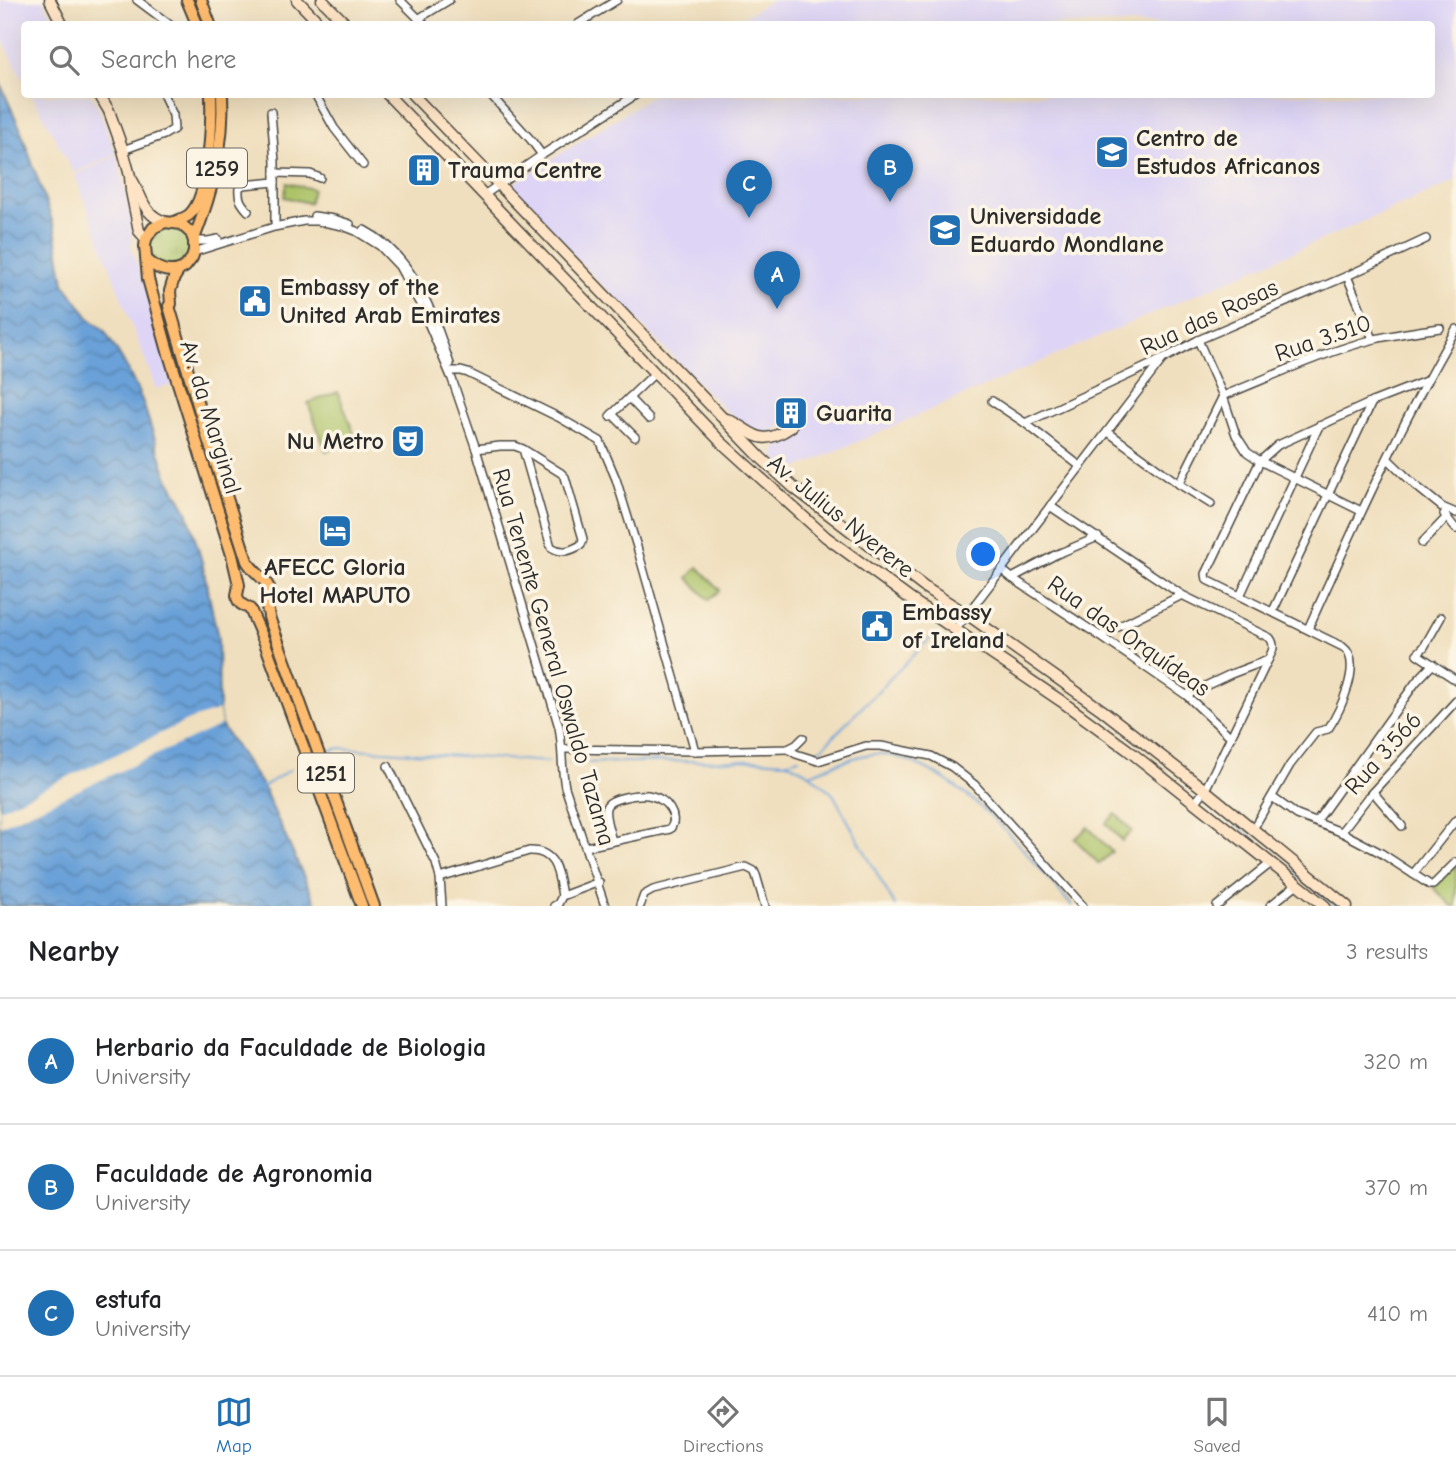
<!DOCTYPE html>
<html lang="en">
<head>
<meta charset="utf-8">
<style>
  :root { --surface:#fff; --page:#f2f2f2; --text:#202124; --muted:#757577; --line:#e0e0e0; --accent:#1f6fb2 }
  body { margin:0; font-family:"Comic Neue",sans-serif; background:var(--page); color:var(--text) }
  .you { position:absolute; left:984px; top:555px; width:24px; height:24px; margin:-18px; border:5px solid #fff; border-radius:50%; background:#1a73e8; box-shadow:0 0 0 10px #1a73e833 }
  .badge { display:grid; place-items:center; width:46px; height:46px; border-radius:50%; background:var(--accent); color:#fff; font-size:23px; font-weight:700 }
  .pin { position:absolute; translate:-50% -58px; filter:drop-shadow(0 2px 4px #0008) }
  .pin::after { content:''; position:absolute; top:37px; width:24px; height:21px; background:inherit; clip-path:polygon(0 0,100% 0,50% 100%) }
  .list { margin:0; padding:0; list-style:none }
  h2 { display:flex; justify-content:space-between; align-items:center; height:91px; margin:0; padding:0 28px; font-size:30px }
  h2 small { font-size:23px; font-weight:400; color:var(--muted) }
  .list li { display:grid; grid-template-columns:46px 1fr auto; gap:21px; align-items:center; box-sizing:border-box; height:126px; padding:0 28px; border-top:2px solid var(--line) }
  .list b { display:block; font-size:26px; white-space:nowrap }
  .list p { margin:0; font-size:23px; white-space:nowrap; color:var(--muted) }
  .list em { font-size:23px; font-style:normal; color:var(--muted) }
  .icon { flex:none; width:38px; height:38px; fill:none; stroke:currentColor; stroke-width:2; stroke-linecap:round; stroke-linejoin:round }
  .map { position:relative; flex:none; width:1456px; height:906px; overflow:hidden }
  .search { position:absolute; background:var(--surface); box-shadow:0 7px 28px #0002; left:21px; right:21px; top:21px; height:77px; display:flex; align-items:center; gap:18px; box-sizing:border-box; padding:0 24px; border-radius:7px; color:var(--muted); font-size:26px }
  .sheet { height:469px; background:var(--surface) }
  nav { display:flex; justify-content:space-around; align-items:center; box-sizing:border-box; height:98px; border-top:2px solid var(--line); background:var(--surface); font-size:19px; color:var(--muted) }
  nav a { display:grid; justify-items:center; gap:4px }
  nav .on { color:var(--accent) }
  .map>svg:first-child { display:block }
</style>
</head>
<body>
<div class="map">
<svg width="1456" height="906" viewBox="0 0 1456 906">
  <defs>
    <pattern id="park-tufts" width="24" height="20" patternUnits="userSpaceOnUse" patternTransform="scale(1.75)"><rect width="24" height="20" fill="#acc368"/><path d="M3 7l-1-3M5 7V3M7 7l1-3M15 17l-1-3M17 17v-4M19 17l1-3" fill="none" stroke="#8c9f56"/></pattern>
    <pattern id="water-waves" width="16" height="10" patternUnits="userSpaceOnUse" patternTransform="scale(1.75)"><rect width="16" height="10" fill="#6aa1d8"/><path d="M0 5q4-4 8 0t8 0" fill="none" stroke="#5783af"/></pattern>
  </defs>
  <rect width="100%" height="100%" fill="#fcf5e5"/>
  <filter id="ink" filterUnits="userSpaceOnUse"><feTurbulence type="fractalNoise" baseFrequency=".0143" numOctaves="2"/><feDisplacementMap in="SourceGraphic" scale="14" xChannelSelector="R" yChannelSelector="G"/><feConvolveMatrix kernelMatrix="1 2 1 2 8 2 1 2 1" color-interpolation-filters="sRGB"/></filter>
  <filter id="wash" filterUnits="userSpaceOnUse"><feTurbulence type="fractalNoise" baseFrequency=".00686" numOctaves="4" result="noise"/><feDisplacementMap in="SourceGraphic" scale="28" xChannelSelector="R" yChannelSelector="G"/><feGaussianBlur stdDeviation="1.57" result="paint"/><feColorMatrix in="noise" values="0 0 0 0 0 0 0 0 0 0 0 0 0 0 0 0 0 1.4 0 .05"/><feComposite in="paint" operator="in"/></filter>
  <g filter="url(#wash)">
    <rect width="100%" height="100%" fill="#f0dfbe"/>
    <g fill="#ded5f6">
      <path d="M0,0H43L56,24H24V81L0,35Z"/>
      <path d="M772,0H1456V181L788,472L774,456V454L777,448L796,434L787,422L776,430L768,433L760,432L754,431L724,409L507,188L653,95L1432,94V24H732Z"/>
      <path d="M32,95H91L98,108L116,154L74,173Z"/>
      <path d="M117,155L132,222L131,249L147,289L172,385L156,389L75,175Z"/>
    </g>
    <circle fill="url(#park-tufts)" stroke="#6c774a" stroke-width="2" cx="170" cy="246" r="20"/>
    <g fill="#acc368" stroke="#6c774a" stroke-width="2">
      <path d="M287,183L313,189L309,203L284,197Z"/>
      <path d="M338,392L356,439L326,451L308,403Z"/>
      <path d="M698,567L720,590L709,600L688,578Z"/>
      <path d="M1116,814L1132,831L1122,841L1106,823Z"/>
      <path d="M1088,827L1112,852L1099,864L1075,839Z"/>
      <path d="M1456,864V906H1452L1433,887Z"/>
    </g>
    <path fill="url(#water-waves)" stroke="#4a6682" stroke-width="2" d="M0,83L20,128L55,229L64,283L90,319L104,330L127,368L142,400L167,476L187,511L202,562L218,638L219,710L221,725L263,787L317,906H0Z"/>
    <path fill="#f0dfbe" d="M219,710L221,725L0,826V809L189,720Z"/>
    <g fill="none" stroke-linecap="round" stroke-linejoin="round">
      <g stroke="#6aa1d8" stroke-width="2">
        <path d="M324,752L339,748L549,762"/>
        <path d="M811,755L824,746L935,633"/>
        <path d="M787,762L810,774L833,794L895,906"/>
        <path d="M568,763L757,760L785,762L799,758"/>
        <path d="M810,774C827,767 865,751 882,754C957,764 1026,852 1072,906"/>
        <path d="M263,787L291,769"/>
        <path d="M1237,825L1336,906"/>
      </g>
    </g>
  </g>
  <g filter="url(#ink)">
    <g fill="none" stroke-linecap="round" stroke-linejoin="round">
      <g stroke="#494641" stroke-width="10">
        <g id="minor">
          <path d="M137,0L169,24"/>
          <path d="M400,0L424,24"/>
          <path d="M418,19L449,0"/>
          <path d="M578,24L617,0"/>
          <path d="M315,94L334,128L363,165"/>
          <path d="M490,94L531,140L542,155"/>
          <path d="M271,112L275,162V222"/>
          <path d="M123,150L164,135L174,129L173,115L163,94"/>
          <path d="M275,173L310,174L320,178"/>
          <path d="M484,195L542,155L637,94"/>
          <path d="M248,211C241,203 238,199 239,188L243,185L275,182"/>
          <path d="M314,216L334,219L350,224"/>
          <path d="M364,230C414,256 433,313 450,364"/>
          <path d="M194,241H208L218,239"/>
          <path d="M194,252L274,227L304,221H318L343,226L356,231L380,246L399,266L420,304L452,379L476,449L559,727C563,747 561,767 565,787L605,906"/>
          <path d="M1347,276L1426,239"/>
          <path d="M1198,340L1223,396L1236,435L1247,452L1260,461L1361,511"/>
          <path d="M451,371H461L468,373L558,417L600,441L616,479L637,547L695,751L563,749"/>
          <path d="M629,398L649,419"/>
          <path d="M992,401L1025,423L1081,467"/>
          <path d="M612,414L635,437"/>
          <path d="M610,416L654,374"/>
          <path d="M1025,423L1163,359L1198,340L1347,276L1373,339"/>
          <path d="M1108,432L1179,484L1211,504"/>
          <path d="M476,449L500,446H515L523,449L561,473L565,477L583,539L581,545C570,551 562,554 551,547L523,449"/>
          <path d="M1388,459L1416,486L1442,507L1456,513"/>
          <path d="M1179,484L1223,396C1273,376 1323,352 1375,339C1397,334 1418,331 1440,328"/>
          <path d="M1050,506L1182,595L1270,638C1276,646 1272,652 1268,660L1205,790L1195,803"/>
          <path d="M1444,514L1456,529"/>
          <path d="M1422,543L1446,518"/>
          <path d="M1002,570L1012,578L1100,636L1186,695L1231,737"/>
          <path d="M1012,578L1055,555L1098,537"/>
          <path d="M1240,596L1319,426"/>
          <path d="M1273,611L1372,402"/>
          <path d="M1441,617L1424,647L1417,654L1456,680"/>
          <path d="M956,629L1162,360"/>
          <path d="M1308,629C1354,527 1400,425 1456,329"/>
          <path d="M1100,636L1182,595"/>
          <path d="M1186,695L1231,674L1268,660"/>
          <path d="M788,749L796,754L818,761L866,746H881L931,756L952,767L975,785L1083,906"/>
          <path d="M695,751L788,749L796,745L803,738"/>
          <path d="M388,766L436,863L440,878L442,906"/>
          <path d="M1373,792L1402,826"/>
          <path d="M1272,797L1297,815L1341,832L1381,853L1430,885H1433L1456,862"/>
          <path d="M1316,822L1416,682L1433,664"/>
          <path d="M1253,829L1290,765L1316,732L1328,729C1339,713 1364,662 1343,647L1207,580L1206,574L1260,461L1278,445L1372,402L1426,381"/>
          <path d="M1341,832L1368,797L1456,701"/>
          <path d="M586,847L670,829C680,817 666,799 652,796C643,793 608,797 606,808C604,816 610,833 612,841"/>
          <path d="M1413,874L1456,820"/>
          <path d="M440,878L529,851C557,850 558,874 562,896L599,882"/>
          <path d="M554,906L558,904L562,896"/>
          <path d="M640,906L644,895L653,890L746,867L754,871L756,875L765,906"/>
          <path d="M1217,906L1271,863"/>
          <path d="M1270,906L1297,884"/>
        </g>
      </g>
      <g stroke="#494641" stroke-width="13">
        <g id="secondary">
          <path d="M50,0L62,24"/>
          <path d="M297,0L320,24"/>
          <path d="M322,0L346,24"/>
          <path d="M99,94L109,111L123,150L130,176L131,191L139,231L146,239"/>
          <path d="M387,94L721,442L826,537L913,601L1061,701L1128,750L1325,906"/>
          <path d="M412,94L761,458L793,487L924,587L968,615L1102,710L1205,790L1347,906"/>
          <path d="M132,180C143,197 142,214 165,222"/>
          <path d="M727,419C756,433 759,449 791,427"/>
        </g>
      </g>
      <g stroke="#494641" stroke-width="14">
        <g id="primary">
          <path d="M187,0L197,24"/>
          <path d="M201,0L210,24"/>
          <path d="M174,222C179,220 185,218 189,215C210,197 212,121 211,94"/>
          <path d="M194,239C212,192 225,145 222,94"/>
          <path d="M147,260C157,269 166,273 179,270"/>
          <path d="M362,906L265,643L250,609L241,604L238,600L237,595L239,585L232,555L167,348L148,279L145,246L146,239L153,228L165,222L181,224L191,233L194,241V252L192,258L185,267L179,270L174,278L170,291L171,304L169,306L208,439L247,561C252,571 266,579 269,588C271,595 267,600 267,606C267,609 269,614 269,617L374,906"/>
        </g>
      </g>
      <use href="#minor" stroke="#fff" stroke-width="7"/>
      <use href="#secondary" stroke="#fee4c5" stroke-width="10"/>
      <use href="#primary" stroke="#fdbc6f" stroke-width="10"/>
    </g>
  </g>
  <defs>
    <g id="university-square" transform="scale(1.75)"><rect x="-9" y="-9" width="18" height="18" rx="4" fill="#1f6fb2" stroke="#fcf5e5"/><path d="M0-5L7-2L0 1L-7-2ZM-4 1L0 2.5L4 1V4Q0 6-4 4Z" fill="#fff"/></g>
    <g id="building-square" transform="scale(1.75)"><rect x="-9" y="-9" width="18" height="18" rx="4" fill="#1f6fb2" stroke="#fcf5e5"/><path d="M-4-6H4V6H1V3H-1V6H-4ZM-2.5-4.3h1.7v1.8h-1.7ZM.8-4.3h1.7v1.8H.8ZM-2.5-1h1.7V.8h-1.7ZM.8-1h1.7V.8H.8Z" fill="#fff"/></g>
    <g id="civic-square" transform="scale(1.75)"><rect x="-9" y="-9" width="18" height="18" rx="4" fill="#1f6fb2" stroke="#fcf5e5"/><path d="M-.6-6.5H3V-4.5H.6V-3L4-1V1h2V6H-6V1h2V-1L-.6-3ZM-1.2 2.5V6h2.4V2.5Z" fill="#fff"/></g>
    <g id="theatre-square" transform="scale(1.75)"><rect x="-9" y="-9" width="18" height="18" rx="4" fill="#1f6fb2" stroke="#fcf5e5"/><path d="M-5-5.5Q0-4 5-5.5V0Q5 5 0 6Q-5 5-5 0ZM-3.3-2.5H-1v1.5H-3.3ZM1-2.5H3.3v1.5H1ZM-2.8 1Q0 5.5 2.8 1Z" fill="#fff"/></g>
    <g id="hotel-square" transform="scale(1.75)"><rect x="-9" y="-9" width="18" height="18" rx="4" fill="#1f6fb2" stroke="#fcf5e5"/><path d="M-6-4.5h1.5V1H6V5H4.5V3h-9V5H-6ZM-4 0a1.8 1.8 0 1 1 3.6 0ZM.5 0V-2.5h3Q6-2.5 6 0Z" fill="#fff"/></g>
  </defs>
  <g fill-rule="evenodd">
    <use href="#university-square" x="1112" y="152"/>
    <use href="#building-square" x="424" y="170"/>
    <use href="#university-square" x="945" y="230"/>
    <use href="#civic-square" x="255" y="301"/>
    <use href="#building-square" x="791" y="413"/>
    <use href="#theatre-square" x="408" y="441"/>
    <use href="#hotel-square" x="335" y="531"/>
    <use href="#civic-square" x="877" y="626"/>
  </g>
  <g text-anchor="middle" dominant-baseline="central" stroke-width="7" stroke-linejoin="round" paint-order="stroke">
    <g fill="#fcf5e5" stroke="#6a6863" stroke-width="2">
      <rect x="187" y="148.5" width="60" height="39" rx="5"/>
      <rect x="298" y="753.5" width="56" height="39" rx="5"/>
    </g>
    <g font-size="23" font-weight="bold" fill="#2b2b2b">
      <text x="217" y="168">1259</text>
      <text x="326" y="773">1251</text>
    </g>
    <g font-size="24" font-weight="bold" fill="#2b2b2b" stroke="#fcf5e5" text-anchor="start">
      <text x="1136" y="138">Centro de<tspan x="1136" dy="28">Estudos Africanos</tspan></text>
      <text x="448" y="170">Trauma Centre</text>
      <text x="970" y="216">Universidade<tspan x="970" dy="28">Eduardo Mondlane</tspan></text>
      <text x="280" y="287">Embassy of the<tspan x="280" dy="28">United Arab Emirates</tspan></text>
      <text x="816" y="413">Guarita</text>
      <text x="384" y="441" text-anchor="end">Nu Metro</text>
      <text x="335" y="567" text-anchor="middle">AFECC Gloria<tspan x="335" dy="28">Hotel MAPUTO</tspan></text>
      <text x="902" y="612">Embassy<tspan x="902" dy="28">of Ireland</tspan></text>
    </g>
    <g font-size="24" fill="#2b2b2b" stroke="#fcf5e5">
      <text transform="translate(1209 317) rotate(-25)">Rua das Rosas</text>
      <text transform="translate(1323 338) rotate(-19)">Rua 3.510</text>
      <text transform="translate(211 417) rotate(73)">Av. da Marginal</text>
      <text transform="translate(841 516) rotate(39)">Av. Julius Nyerere</text>
      <text transform="translate(1129 636) rotate(35)">Rua das Orquídeas</text>
      <text transform="translate(554 657) rotate(74)">Rua Tenente General Oswaldo Tazama</text>
      <text transform="translate(1383 753) rotate(-48)">Rua 3.566</text>
    </g>
  </g>
</svg>
<div class="you"></div>
<div class="pin badge" style="left:777px;top:309px">A</div>
<div class="pin badge" style="left:890px;top:202px">B</div>
<div class="pin badge" style="left:749px;top:218px">C</div>
<div class="search"><svg class="icon" aria-label="search" viewBox="0 0 24 24"><circle cx="10" cy="10" r="6"/><path d="M15 15l6 6"/></svg>Search here</div>
</div>
<section class="sheet">
<h2>Nearby<small>3 results</small></h2>
<ul class="list">
<li><span class="badge">A</span><div><b>Herbario da Faculdade de Biologia</b><p>University</p></div><em>320 m</em></li>
<li><span class="badge">B</span><div><b>Faculdade de Agronomia</b><p>University</p></div><em>370 m</em></li>
<li><span class="badge">C</span><div><b>estufa</b><p>University</p></div><em>410 m</em></li>
</ul>
</section>
<nav>
<a class="on"><svg class="icon" aria-label="map" viewBox="0 0 24 24"><path d="M3 6l6-2 6 2 6-2v14l-6 2-6-2-6 2zM9 4v14M15 6v14"/></svg>Map</a>
<a><svg class="icon" aria-label="directions" viewBox="0 0 24 24"><path d="M12 3l9 9-9 9-9-9zM9 14v-3h6M13 9l2 2-2 2"/></svg>Directions</a>
<a><svg class="icon" aria-label="saved" viewBox="0 0 24 24"><path d="M7 4h10v16l-5-4-5 4z"/></svg>Saved</a>
</nav>
</body>
</html>
